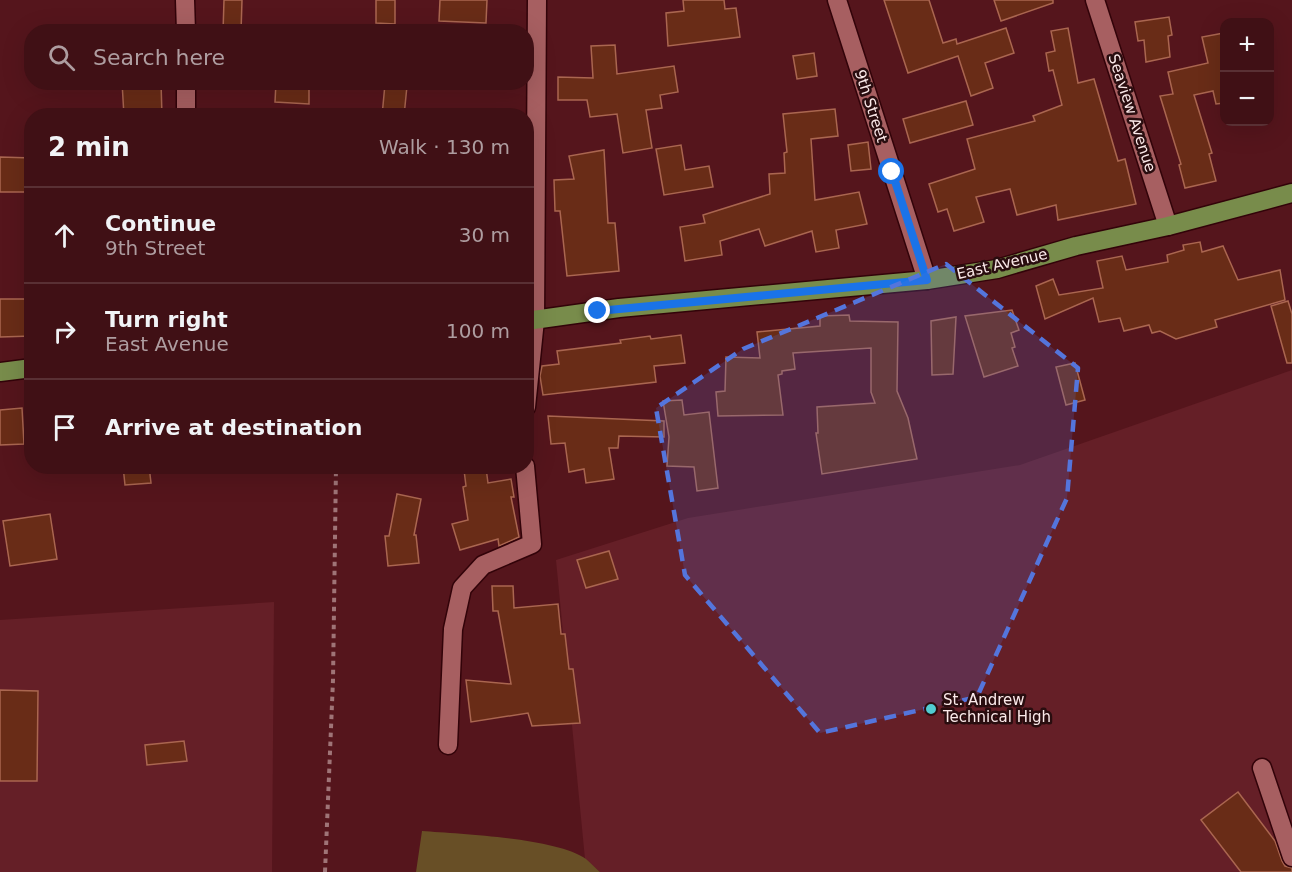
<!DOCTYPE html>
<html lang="en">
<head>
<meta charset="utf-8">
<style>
  :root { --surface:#401015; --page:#47191e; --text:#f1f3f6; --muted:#ae9da0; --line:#593034 }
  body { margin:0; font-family:"DejaVu Sans",sans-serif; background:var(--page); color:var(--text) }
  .controls { position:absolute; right:18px; top:18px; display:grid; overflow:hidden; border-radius:12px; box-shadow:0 6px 24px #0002 }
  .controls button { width:54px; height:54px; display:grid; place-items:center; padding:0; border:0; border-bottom:2px solid var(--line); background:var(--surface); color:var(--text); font:30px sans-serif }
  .stop { position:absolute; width:18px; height:18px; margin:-14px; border:4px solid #1a73e8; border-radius:50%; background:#fff }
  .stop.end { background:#1a73e8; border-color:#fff; box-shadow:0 2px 6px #0008 }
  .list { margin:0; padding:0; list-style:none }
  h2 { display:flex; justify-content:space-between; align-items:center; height:78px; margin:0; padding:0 24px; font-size:26px }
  h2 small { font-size:20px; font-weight:400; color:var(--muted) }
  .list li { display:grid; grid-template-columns:39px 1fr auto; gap:18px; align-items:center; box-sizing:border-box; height:96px; padding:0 24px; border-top:2px solid var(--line) }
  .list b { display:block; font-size:22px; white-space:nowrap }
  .list p { margin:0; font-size:20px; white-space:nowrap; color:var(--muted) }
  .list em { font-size:20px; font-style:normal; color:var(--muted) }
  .icon { flex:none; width:33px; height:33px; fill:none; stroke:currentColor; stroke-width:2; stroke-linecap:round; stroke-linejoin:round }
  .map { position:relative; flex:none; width:1292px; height:872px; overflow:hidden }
  .search { position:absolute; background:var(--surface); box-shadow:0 6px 24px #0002; left:24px; top:24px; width:510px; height:66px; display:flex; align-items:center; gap:15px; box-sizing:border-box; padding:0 21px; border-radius:24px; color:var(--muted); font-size:22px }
  .panel { position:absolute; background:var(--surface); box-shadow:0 6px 24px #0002; left:24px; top:108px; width:510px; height:366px; border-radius:24px }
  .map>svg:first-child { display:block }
</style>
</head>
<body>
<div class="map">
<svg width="1292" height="872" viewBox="0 0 1292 872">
  <rect width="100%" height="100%" fill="#55151c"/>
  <g fill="#651f27">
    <path d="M1292,370V872H600L585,859L556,560L688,518L1020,465Z"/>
    <path d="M274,602L272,872H0V620Z"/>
  </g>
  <path fill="#684f26" d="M422,831C461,834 556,838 586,859C591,863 595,868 600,872H416Z"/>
  <g fill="#692c17" stroke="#aa6650" stroke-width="1.5">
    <path d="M224,0H242L241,32H223Z"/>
    <path d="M376,0H395V24L376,23Z"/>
    <path d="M440,0H487L486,23L439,21Z"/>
    <path d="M683,0H724L725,9L736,8L740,37L668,46L666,13L684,11Z"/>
    <path d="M884,0H929L943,43L956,39L957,44L1006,28L1014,53L985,63L993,88L971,96L958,56L908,73Z"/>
    <path d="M994,0H1053V3L1001,21Z"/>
    <path d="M1169,17L1172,35L1168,36L1170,57L1146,62L1144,40L1138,41L1135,22Z"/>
    <path d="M1068,28L1078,83L1094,79L1118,161L1125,159L1136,204L1058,220L1056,205L1017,215L1010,189L976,197L984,222L954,231L947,209L938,212L929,184L975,169L967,139L1035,121L1033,116L1062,105L1053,70L1049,71L1046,53L1055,51L1051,31Z"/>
    <path d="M1224,33V103L1216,104L1213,91L1194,95L1212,153L1209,154L1216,181L1185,188L1179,165L1181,164L1160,96L1173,94L1168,72L1208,63L1202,37Z"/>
    <path d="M615,45L617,74L674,66L678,92L660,95L662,108L646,110L652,148L623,153L617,114L590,117L587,100H558V77L593,78L591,46Z"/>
    <path d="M814,53L817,76L797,79L793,56Z"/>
    <path d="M122,82H161L162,116H124Z"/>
    <path d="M276,82H309V104L275,102Z"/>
    <path d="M385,84L407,86L404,116H382Z"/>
    <path d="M966,101L973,125L910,143L903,119Z"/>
    <path d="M835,109L838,136L811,139L815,200L859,192L867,224L836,230L839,248L816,252L812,231L765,246L759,229L720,241L722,255L685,261L680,227L705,223L703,215L770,194L769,174L785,173L784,153L787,152L783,114Z"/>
    <path d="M868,142L871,169L851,171L848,145Z"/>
    <path d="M681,145L685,170L709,166L713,187L664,195L656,149Z"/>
    <path d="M604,150L608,223H615L619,271L567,276L560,211H555L554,180L574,179L569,156Z"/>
    <path d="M0,157L32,158V192H0Z"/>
    <path d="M1200,242L1202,252L1223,246L1238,280L1280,270L1285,300L1215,320L1217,327L1176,339L1160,331L1152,333L1149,325L1124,331L1120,318L1099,322L1093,298L1045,319L1036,286L1053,279L1059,295L1103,288L1097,261L1122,256L1126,270L1168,262L1167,255L1184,250L1183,245Z"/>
    <path d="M0,299H32V336L0,337Z"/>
    <path d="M1288,301L1292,314V363H1287L1271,306Z"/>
    <path d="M1012,310L1019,330L1011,333L1015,347L1012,348L1018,366L984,377L965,316Z"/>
    <path d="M849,315L850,321L898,322L897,391L908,418L917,459L822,474L816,433H818L817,407L875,403L871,392V348L793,353L795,369L782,371V374L778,375L783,415L718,416L716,392L725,391L726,357L760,358L757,332L820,326V316Z"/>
    <path d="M956,317L953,374L932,375L931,321Z"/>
    <path d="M681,335L685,363L654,366L656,382L543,395L540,376L542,366L559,364L557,351L621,343L620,340L650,336L651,339Z"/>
    <path d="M1075,363L1085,400L1066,405L1056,367Z"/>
    <path d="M682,400L684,415L709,412L718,488L697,491L694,467L667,466L669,437L663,401Z"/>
    <path d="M22,408L24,444L0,445V410Z"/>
    <path d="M548,416L664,421V437L619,436L618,448H609L614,479L586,483L584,469L569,472L565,443L551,444Z"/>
    <path d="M123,466H149L151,483L125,485Z"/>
    <path d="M486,468L488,483L511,479L514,497H511L519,537L499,546L498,539L460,550L452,524L468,520L463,487L466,486L464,470Z"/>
    <path d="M397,494L421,499L414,535H416L419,563L388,566L385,536H389Z"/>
    <path d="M50,514L57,559L10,566L3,521Z"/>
    <path d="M609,551L618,579L586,588L577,560Z"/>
    <path d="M492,586H513L514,608L558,604L561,634H565L569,669H573L580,723L532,726L528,713L471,722L466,680L511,684L498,611H493Z"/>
    <path d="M0,690L38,691L37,781H0Z"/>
    <path d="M184,741L187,761L147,765L145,745Z"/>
    <path d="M1238,792L1275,841L1282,861L1285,866L1292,868V872H1241L1201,820Z"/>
  </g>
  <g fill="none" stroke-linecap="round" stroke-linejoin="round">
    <g stroke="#320309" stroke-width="21">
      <g id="minor">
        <path d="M185,0L186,32"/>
        <path d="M837,0L927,280"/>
        <path d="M1095,0L1168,226"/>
        <path d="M186,82V116"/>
        <path d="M526,407L535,320L537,0"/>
        <path d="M448,745L453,629L462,588L483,565L532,544L525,466"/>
        <path d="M1262,768L1292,857"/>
      </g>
    </g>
    <g stroke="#320309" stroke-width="21">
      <g id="major">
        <path d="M526,321L619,308L927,280L997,269L1076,246L1168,226L1292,193"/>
        <path d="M0,372L32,368"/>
      </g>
    </g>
    <path stroke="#9f7477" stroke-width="4" stroke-dasharray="4.5 4.5" stroke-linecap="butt" d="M325,872L333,680L336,466"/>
    <use href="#minor" stroke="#a75f61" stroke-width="18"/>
    <use href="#major" stroke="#788c4b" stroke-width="18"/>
  </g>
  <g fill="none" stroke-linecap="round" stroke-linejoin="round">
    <path stroke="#1a73e8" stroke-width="8" d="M598,311L927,280L892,172"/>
  </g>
  <path fill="#5475dc" fill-opacity="0.2" stroke="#5475dc" stroke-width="4.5" stroke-dasharray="12 8" stroke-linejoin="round" d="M946,264L1078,368L1067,498L977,697L820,733L685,575L656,408L743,349Z"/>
  <circle fill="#51ccd1" stroke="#290d0f" stroke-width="2" cx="931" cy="709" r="6"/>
  <g text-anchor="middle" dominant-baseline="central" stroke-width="5" stroke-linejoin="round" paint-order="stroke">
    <g font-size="15" fill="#fbe9e9" stroke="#290d0f">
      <text transform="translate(871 106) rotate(72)">9th Street</text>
      <text transform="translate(1132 113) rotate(72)">Seaview Avenue</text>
      <text transform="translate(1002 264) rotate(-13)">East Avenue</text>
    </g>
    <g font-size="15" fill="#fbe9e9" stroke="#290d0f" text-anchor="start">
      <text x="943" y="700">St. Andrew<tspan x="943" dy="17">Technical High</tspan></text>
    </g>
  </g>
</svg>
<div class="controls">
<button>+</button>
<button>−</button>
</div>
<div class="stop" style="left:892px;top:172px"></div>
<div class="stop end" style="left:598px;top:311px"></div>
<div class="search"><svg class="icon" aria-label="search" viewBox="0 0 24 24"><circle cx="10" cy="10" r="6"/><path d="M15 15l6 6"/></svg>Search here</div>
<section class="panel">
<h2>2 min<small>Walk · 130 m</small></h2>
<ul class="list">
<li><svg class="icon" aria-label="ahead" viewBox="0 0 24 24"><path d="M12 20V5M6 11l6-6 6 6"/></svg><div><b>Continue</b><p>9th Street</p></div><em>30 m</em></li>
<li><svg class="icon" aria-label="right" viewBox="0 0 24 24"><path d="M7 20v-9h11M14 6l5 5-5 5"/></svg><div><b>Turn right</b><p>East Avenue</p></div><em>100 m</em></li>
<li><svg class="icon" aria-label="arrive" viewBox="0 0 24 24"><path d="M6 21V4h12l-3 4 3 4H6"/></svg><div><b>Arrive at destination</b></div></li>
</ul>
</section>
</div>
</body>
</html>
